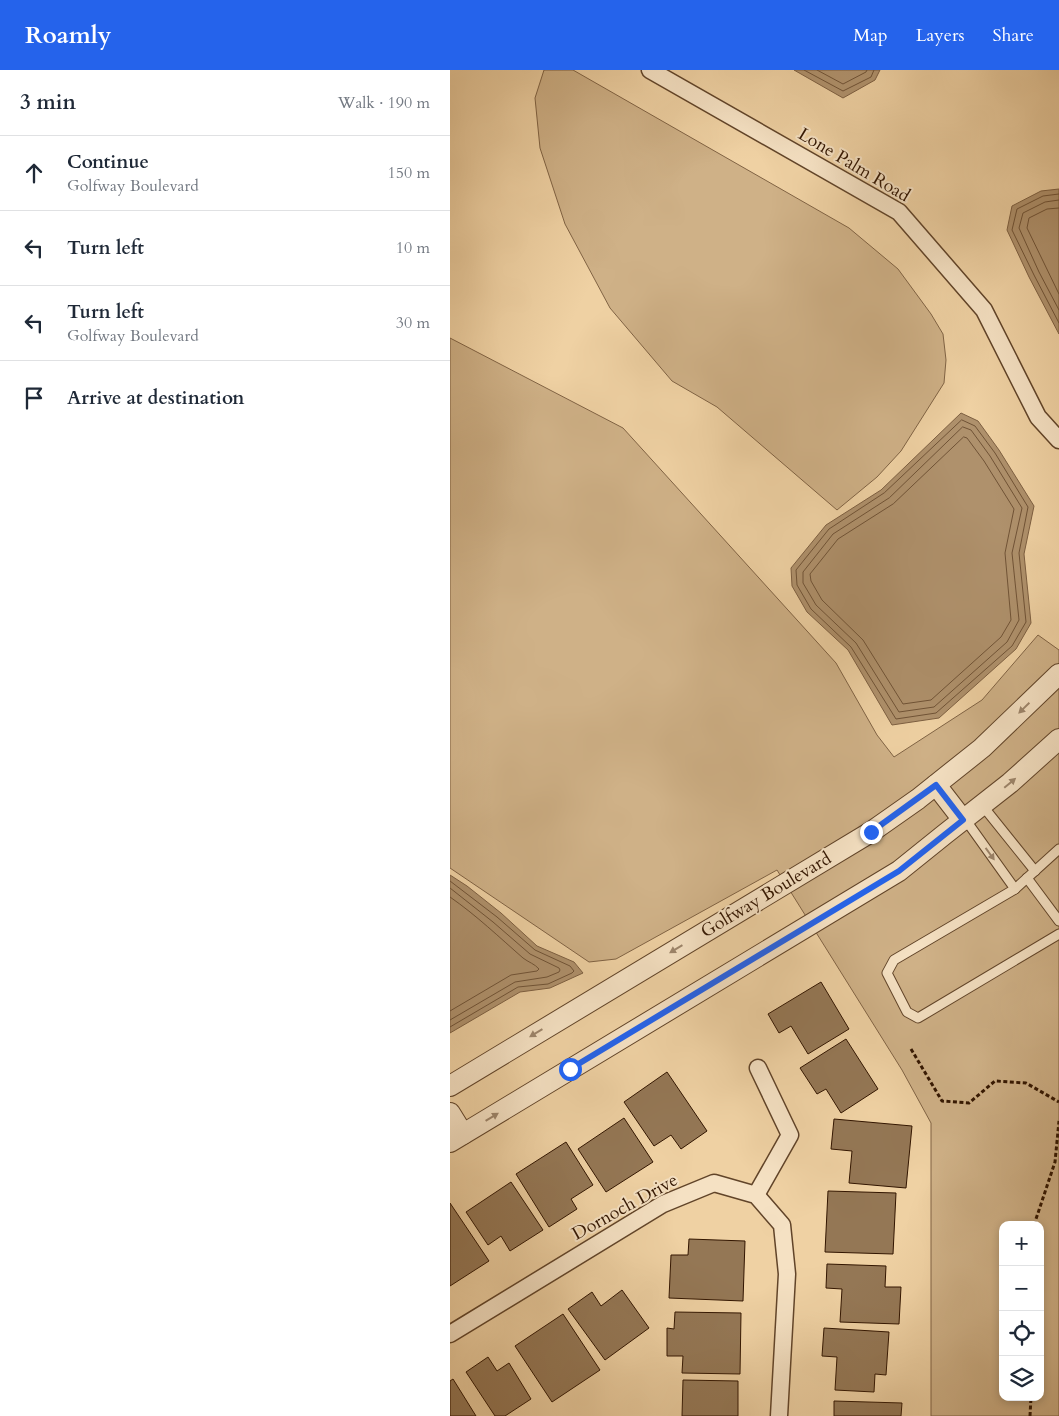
<!DOCTYPE html>
<html lang="en">
<head>
<meta charset="utf-8">
<style>
  :root { --surface:#fff; --page:#f2f2f3; --text:#1f2937; --muted:#747a83; --line:#e0e1e3; --accent:#2563eb }
  body { margin:0; font-family:Cardo,serif; background:var(--page); color:var(--text) }
  .controls { position:absolute; right:15px; bottom:15px; display:grid; overflow:hidden; border-radius:10px; box-shadow:0 2px 8px #0003 }
  .controls button { width:45px; height:45px; display:grid; place-items:center; padding:0; border:0; border-bottom:1px solid var(--line); background:var(--surface); color:var(--text); font:25px sans-serif }
  .stop { position:absolute; width:15px; height:15px; margin:-11px; border:4px solid #2563eb; border-radius:50%; background:#fff }
  .stop.end { background:#2563eb; border-color:#fff; box-shadow:0 1px 5px #0008 }
  .list { margin:0; padding:0; list-style:none }
  h2 { display:flex; justify-content:space-between; align-items:center; height:65px; margin:0; padding:0 20px; font-size:21px }
  h2 small { font-size:16px; font-weight:400; color:var(--muted) }
  .list li { display:grid; grid-template-columns:32px 1fr auto; gap:15px; align-items:center; box-sizing:border-box; height:75px; padding:0 20px; border-top:1px solid var(--line) }
  .list b { display:block; font-size:19px; white-space:nowrap }
  .list p { margin:0; font-size:16px; white-space:nowrap; color:var(--muted) }
  .list em { font-size:16px; font-style:normal; color:var(--muted) }
  .icon { flex:none; width:28px; height:28px; fill:none; stroke:currentColor; stroke-width:2; stroke-linecap:round; stroke-linejoin:round }
  .map { position:relative; flex:none; width:609px; height:1346px; overflow:hidden }
  header { display:flex; align-items:center; gap:30px; box-sizing:border-box; height:70px; padding:0 25px; background:var(--accent); color:#fff }
  header strong { font-size:24px }
  nav { display:flex; gap:28px; margin-inline-start:auto; font-size:18px }
  main { display:flex }
  aside { flex:1; background:var(--surface) }
  .map>svg:first-child { display:block }
</style>
</head>
<body>
<header>
<strong>Roamly</strong>
<nav><a>Map</a><a>Layers</a><a>Share</a></nav>
</header>
<main>
<aside>
<h2>3 min<small>Walk · 190 m</small></h2>
<ul class="list">
<li><svg class="icon" aria-label="ahead" viewBox="0 0 24 24"><path d="M12 20V5M6 11l6-6 6 6"/></svg><div><b>Continue</b><p>Golfway Boulevard</p></div><em>150 m</em></li>
<li><svg class="icon" aria-label="left" viewBox="0 0 24 24"><path d="M17 20v-9H6M10 6l-5 5 5 5"/></svg><div><b>Turn left</b></div><em>10 m</em></li>
<li><svg class="icon" aria-label="left" viewBox="0 0 24 24"><path d="M17 20v-9H6M10 6l-5 5 5 5"/></svg><div><b>Turn left</b><p>Golfway Boulevard</p></div><em>30 m</em></li>
<li><svg class="icon" aria-label="arrive" viewBox="0 0 24 24"><path d="M6 21V4h12l-3 4 3 4H6"/></svg><div><b>Arrive at destination</b></div></li>
</ul>
</aside>
<div class="map">
<svg width="609" height="1346" viewBox="0 0 609 1346">
  <rect width="100%" height="100%" fill="#efd1a3"/>
  <filter id="stains"><feTurbulence type="fractalNoise" baseFrequency=".004" numOctaves="4"/><feColorMatrix values="0 0 0 0 .2 0 0 0 0 .09 0 0 0 0 .02 0 0 0 .5 -.17"/></filter>
  <radialGradient id="worn" r=".72"><stop offset=".6" stop-color="#630" stop-opacity="0"/><stop offset="1" stop-color="#630" stop-opacity=".3"/></radialGradient>
  <g fill="#cfb187" stroke="#806344" fill-rule="evenodd">
    <path d="M94,0H123L399,158L448,199L481,244L493,264L496,290L494,313L451,381L427,407L387,440L267,337L222,311L160,238L115,154L90,78L85,28Z"/>
    <path d="M0,268L173,358L386,593L427,665L444,687L532,630L588,565L609,580V1346H481V1053L452,1000L327,800L166,889L139,892L0,798ZM553,1155H590V1327H553Z"/>
  </g>
  <g fill="#af916c" stroke="#7d5f41">
    <path d="M344,0H430L425,10L393,28Z"/>
    <path d="M609,119V264L579,207L557,160L562,136L591,121Z"/>
    <path d="M511,343L528,351L549,380L584,436L574,484L581,553L566,579L489,648L442,655L398,580L357,542L342,516L341,498L376,455L431,420Z"/>
    <path d="M0,805L17,816L51,843L87,876L124,892L133,903L100,918L70,922L0,963Z"/>
  </g>
  <g fill="none" stroke-linecap="round" stroke-linejoin="round">
    <g stroke="#705336" stroke-width="1">
      <path d="M354,0L393,21L421,7L424,0"/>
      <path d="M367,0L393,14L416,2L417,0"/>
      <path d="M609,124L593,126L567,139L562,160L584,205L609,253"/>
      <path d="M609,130L595,132L573,143L569,158L589,202L609,240"/>
      <path d="M609,138L597,139L579,148L577,158L609,224"/>
      <path d="M512,350L525,356L545,383L578,437L569,483L576,552L562,576L486,643L446,649L401,577L361,539L347,515L346,500L379,459L434,423Z"/>
      <path d="M513,357L521,360L540,386L572,438L562,483L569,550L557,572L484,637L449,642L406,573L366,535L353,513V502L383,464L439,428Z"/>
      <path d="M514,367L517,368L534,391L564,439L555,483L561,550L551,567L481,630L453,634L413,570L372,530L361,511L360,504L388,469L443,434Z"/>
      <path d="M0,811L47,847L85,880L120,896L124,901L122,903L98,914L68,917L0,957"/>
      <path d="M0,818L43,852L80,884L109,898L110,900L109,902L97,907L65,912L0,950"/>
      <path d="M0,827C26,845 49,867 73,888C78,892 85,894 89,899L87,901L61,905L0,941"/>
    </g>
  </g>
  <g fill="#947755" stroke="#321500">
    <path d="M371,912L399,959L358,984L341,956L329,963L318,944Z"/>
    <path d="M396,969L428,1019L391,1043L376,1019L367,1024L350,998Z"/>
    <path d="M217,1002L257,1061L231,1079L221,1065L204,1076L174,1032Z"/>
    <path d="M174,1048L203,1092L156,1122L128,1079Z"/>
    <path d="M384,1049L462,1056L456,1118L399,1113L402,1081L381,1079Z"/>
    <path d="M116,1072L143,1115L121,1129L127,1139L99,1157L66,1104Z"/>
    <path d="M61,1112L93,1160L60,1181L51,1166L38,1175L16,1142Z"/>
    <path d="M378,1121L446,1123L443,1184L375,1182Z"/>
    <path d="M0,1133L39,1191L0,1216Z"/>
    <path d="M239,1169L295,1171L293,1231L219,1228L221,1185H238Z"/>
    <path d="M377,1194L436,1196L435,1217H451L449,1254L390,1252L392,1219L376,1218Z"/>
    <path d="M172,1220L199,1258L155,1290L118,1239L142,1222L151,1236Z"/>
    <path d="M225,1242L291,1243L290,1304L232,1303L233,1286H217V1258L224,1259Z"/>
    <path d="M113,1244L150,1300L102,1332L65,1276Z"/>
    <path d="M374,1258L439,1262L436,1305L425,1304L424,1322L385,1320L387,1287L372,1286Z"/>
    <path d="M38,1287L47,1301L59,1293L81,1329L55,1346H45L16,1302Z"/>
    <path d="M3,1309L26,1346H0V1311Z"/>
    <path d="M233,1310L288,1311V1346H232Z"/>
    <path d="M384,1331L452,1333L451,1346H384Z"/>
  </g>
  <g fill="none" stroke-linecap="round" stroke-linejoin="round">
    <g stroke="#614429" stroke-width="11">
      <g id="service">
        <path d="M532,735L585,801"/>
        <path d="M515,749L565,819"/>
        <path d="M609,779L565,819L444,890L437,903L457,942L468,948L609,864"/>
        <path d="M577,808L609,851"/>
      </g>
    </g>
    <g stroke="#614429" stroke-width="19">
      <g id="minor">
        <path d="M200,0L449,142L534,240L588,347L609,370"/>
        <path d="M306,1125L340,1065L308,998"/>
        <path d="M0,1264L213,1134L264,1113L306,1125L332,1155L337,1204L329,1346"/>
      </g>
    </g>
    <g stroke="#614429" stroke-width="22">
      <g id="tertiary">
        <path d="M486,715L513,750"/>
        <path d="M0,1016L421,762L468,729L532,678L609,604"/>
        <path d="M0,1043L13,1064"/>
        <path d="M0,1072L449,801L495,764L560,713L609,669"/>
      </g>
    </g>
    <g stroke="#321500" stroke-width="3" stroke-dasharray="4 2.5" stroke-linecap="butt">
      <path d="M461,979L492,1031L519,1033L545,1011L576,1013L609,1032"/>
      <path d="M584,1155L605,1092L609,1051"/>
      <path d="M580,1346L581,1327"/>
    </g>
    <use href="#service" stroke="#f5e1c3" stroke-width="9"/>
    <use href="#minor" stroke="#f5e1c3" stroke-width="16"/>
    <use href="#tertiary" stroke="#f5e1c3" stroke-width="20"/>
  </g>
  <defs><path id="oneway-solid" d="M-6-.8H1V-3.2L6.5 0L1 3.2V.8H-6Z" transform="scale(1.25)"/></defs>
  <g fill="#9d856b">
    <use href="#oneway-solid" transform="translate(574 638) rotate(136)"/>
    <use href="#oneway-solid" transform="translate(560 713) rotate(-40)"/>
    <use href="#oneway-solid" transform="translate(540 784) rotate(54)"/>
    <use href="#oneway-solid" transform="translate(226 879) rotate(149)"/>
    <use href="#oneway-solid" transform="translate(86 963) rotate(149)"/>
    <use href="#oneway-solid" transform="translate(42 1047) rotate(-31)"/>
  </g>
  <g fill="none" stroke-linecap="round" stroke-linejoin="round">
    <path stroke="#2563eb" stroke-width="6" d="M120,999L449,801L513,750L486,715L421,762"/>
  </g>
  <g text-anchor="middle" dominant-baseline="central" stroke-width="4" stroke-linejoin="round" paint-order="stroke">
    <g font-size="18" fill="#321500" stroke="#f5e1c3">
      <text transform="translate(404 95) rotate(31)">Lone Palm Road</text>
      <text transform="translate(316 825) rotate(-31)">Golfway Boulevard</text>
      <text transform="translate(175 1137) rotate(-29)">Dornoch Drive</text>
    </g>
  </g>
  <rect width="100%" height="100%" filter="url(#stains)"/>
  <rect width="100%" height="100%" fill="url(#worn)"/>
</svg>
<div class="controls">
<button>+</button>
<button>−</button>
<button><svg class="icon" aria-label="locate" viewBox="0 0 24 24"><circle cx="12" cy="12" r="6"/><path d="M12 2v4M12 18v4M2 12h4M18 12h4"/></svg></button>
<button><svg class="icon" aria-label="layers" viewBox="0 0 24 24"><path d="M12 4l9 5-9 5-9-5zM3 14l9 5 9-5"/></svg></button>
</div>
<div class="stop" style="left:120px;top:999px"></div>
<div class="stop end" style="left:421px;top:762px"></div>
</div>
</main>
</body>
</html>
